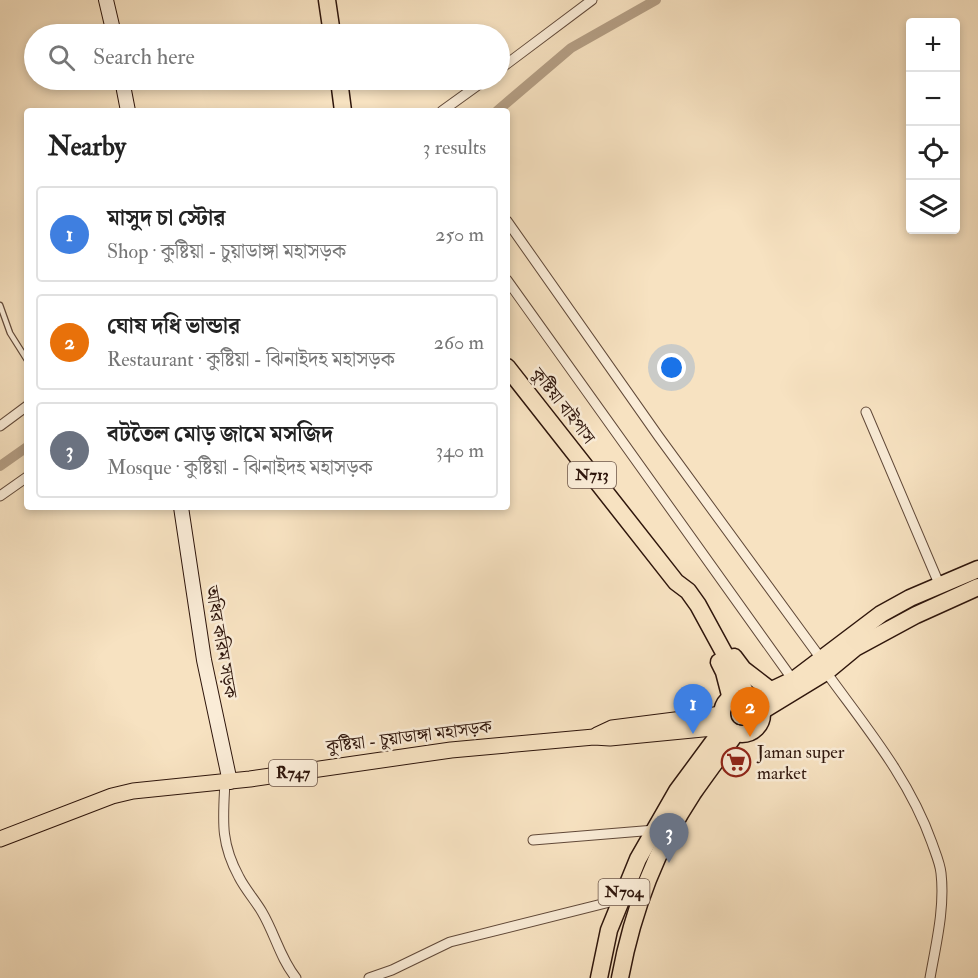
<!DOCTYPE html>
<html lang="en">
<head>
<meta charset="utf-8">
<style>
  :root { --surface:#fff; --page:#f2f2f2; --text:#222; --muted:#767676; --line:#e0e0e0; --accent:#ea580c }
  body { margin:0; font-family:"IM FELL Double Pica","Noto Serif Bengali",serif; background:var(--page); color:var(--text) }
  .controls { position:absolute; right:18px; top:18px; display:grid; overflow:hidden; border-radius:6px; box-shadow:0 3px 9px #0003 }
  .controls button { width:54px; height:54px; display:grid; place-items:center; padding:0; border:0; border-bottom:2px solid var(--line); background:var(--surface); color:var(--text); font:30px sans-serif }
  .you { position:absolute; left:672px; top:368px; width:21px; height:21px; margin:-15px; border:4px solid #fff; border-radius:50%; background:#1a73e8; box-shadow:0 0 0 9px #1a73e833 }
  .badge { display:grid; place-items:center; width:39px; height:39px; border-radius:50%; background:var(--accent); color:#fff; font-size:20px; font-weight:700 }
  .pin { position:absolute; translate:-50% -50px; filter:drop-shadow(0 2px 3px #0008) }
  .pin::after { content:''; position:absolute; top:32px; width:21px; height:18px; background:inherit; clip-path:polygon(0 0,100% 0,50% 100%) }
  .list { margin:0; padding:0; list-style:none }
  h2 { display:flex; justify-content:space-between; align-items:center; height:78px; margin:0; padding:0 24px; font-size:26px }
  h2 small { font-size:20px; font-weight:400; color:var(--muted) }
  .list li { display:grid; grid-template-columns:39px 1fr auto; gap:18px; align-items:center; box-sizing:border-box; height:96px; margin:0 12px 12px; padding:0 12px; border:2px solid var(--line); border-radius:6px }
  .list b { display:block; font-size:22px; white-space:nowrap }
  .list p { margin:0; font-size:20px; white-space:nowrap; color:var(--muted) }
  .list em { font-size:20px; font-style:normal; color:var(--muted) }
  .icon { flex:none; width:33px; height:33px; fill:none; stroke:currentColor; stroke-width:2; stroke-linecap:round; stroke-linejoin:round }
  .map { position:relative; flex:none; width:978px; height:978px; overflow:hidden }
  .search { position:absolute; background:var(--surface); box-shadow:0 3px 9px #0003; left:24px; top:24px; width:486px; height:66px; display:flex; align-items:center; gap:15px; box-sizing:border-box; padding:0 21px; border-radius:33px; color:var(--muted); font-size:22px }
  .panel { position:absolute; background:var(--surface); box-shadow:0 3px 9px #0003; left:24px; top:108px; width:486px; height:402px; border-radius:6px }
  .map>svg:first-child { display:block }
</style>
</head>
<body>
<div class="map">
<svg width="978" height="978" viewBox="0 0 978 978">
  <rect width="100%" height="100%" fill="#f7e2c1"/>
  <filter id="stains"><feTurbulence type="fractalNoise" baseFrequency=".00333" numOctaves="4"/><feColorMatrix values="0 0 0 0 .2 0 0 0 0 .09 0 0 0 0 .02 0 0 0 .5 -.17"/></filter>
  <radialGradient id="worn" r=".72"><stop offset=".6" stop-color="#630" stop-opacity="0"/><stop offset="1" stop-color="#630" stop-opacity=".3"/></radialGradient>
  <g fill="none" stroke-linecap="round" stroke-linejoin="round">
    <g stroke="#b39d83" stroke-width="10">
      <path d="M497,111L571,48L656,0"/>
      <path d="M0,466L27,447"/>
    </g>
    <g stroke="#614939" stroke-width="7">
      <path id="lane" d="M0,305L10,333L27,360"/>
    </g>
    <g stroke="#614939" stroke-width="11">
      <g id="street">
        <path d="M500,69L592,0"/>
        <path d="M442,111L485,80"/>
        <path d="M507,221L659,437L822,660"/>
        <path d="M507,280L793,680"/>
        <path d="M866,412L940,586"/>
        <path d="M0,426L27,406"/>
        <path d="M0,496L27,477"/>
        <path d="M826,672C865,726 909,778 932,843C935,852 940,863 941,873C945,908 936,944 930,978"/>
        <path d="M225,782C223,820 220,842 239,877C245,889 255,900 262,912C275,934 280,958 296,978"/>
        <path d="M533,840L655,830"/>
        <path d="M369,978L392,970L450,942L622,899"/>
      </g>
    </g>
    <g stroke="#2f160c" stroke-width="16">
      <g id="secondary">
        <path d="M106,0L114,34"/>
        <path d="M122,80L128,111"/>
        <path d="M181,507L204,660L230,782"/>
      </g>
    </g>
    <g stroke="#2f160c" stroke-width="17">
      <g id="primary">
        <path d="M597,735L612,728L722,714"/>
        <path d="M0,839L112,796L133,791L250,779L451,750L594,737L610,738L713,728L724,723"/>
      </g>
    </g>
    <g stroke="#2f160c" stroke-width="19">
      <g id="highway">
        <path d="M327,0L332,34"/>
        <path d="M339,80L343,111"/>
        <path d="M507,367L676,582L688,591L698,605L747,695"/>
        <path d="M734,657L743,669L769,689"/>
        <path d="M719,662L724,672L731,699"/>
        <circle cx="742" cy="714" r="20"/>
        <path d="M755,698L795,679L881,614L910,598L978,569"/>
        <path d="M762,711L826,672L855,648L916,615L978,587"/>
        <path d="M599,978L609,930L638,859L677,791L725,726"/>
        <path d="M620,978C632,913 656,849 693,793C707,773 722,753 736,733"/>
      </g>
    </g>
    <use href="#lane" stroke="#faecd7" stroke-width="4.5"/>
    <use href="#street" stroke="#faecd7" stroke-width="9"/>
    <use href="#secondary" stroke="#faecd7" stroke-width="14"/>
    <use href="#primary" stroke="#f7e2c1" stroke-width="15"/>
    <use href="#highway" stroke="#f7e2c1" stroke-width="16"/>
  </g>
  <defs>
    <g id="supermarket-ring" transform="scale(1.5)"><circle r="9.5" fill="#faecd7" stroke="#8f2418" stroke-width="1.5"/><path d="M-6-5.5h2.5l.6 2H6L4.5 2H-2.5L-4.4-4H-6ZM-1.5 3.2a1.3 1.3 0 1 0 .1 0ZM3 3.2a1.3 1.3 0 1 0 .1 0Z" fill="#8f2418"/></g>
  </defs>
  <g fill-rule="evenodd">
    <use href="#supermarket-ring" x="736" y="762"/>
  </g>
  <g text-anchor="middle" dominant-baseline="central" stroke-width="5" stroke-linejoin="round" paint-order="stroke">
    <g fill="#faecd7" stroke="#6c5649" stroke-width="1.5">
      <rect x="568" y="462" width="48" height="26" rx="4.5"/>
      <rect x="269" y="760" width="48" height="26" rx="4.5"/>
      <rect x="598.5" y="879" width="51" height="26" rx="4.5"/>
    </g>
    <g font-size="16" font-weight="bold" fill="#2f160c">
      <text x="592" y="475">N713</text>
      <text x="293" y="773">R747</text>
      <text x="624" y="892">N704</text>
    </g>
    <g font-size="18" fill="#2f160c" stroke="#faecd7">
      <text transform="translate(563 406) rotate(52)">কুষ্টিয়া বাইপাস</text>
      <text transform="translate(221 642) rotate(80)">অধির করিম সড়ক</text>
      <text transform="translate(409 737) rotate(-7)">কুষ্টিয়া - চুয়াডাঙ্গা মহাসড়ক</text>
    </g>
    <g font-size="18" fill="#2f160c" stroke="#faecd7" text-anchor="start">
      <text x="757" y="752">Jaman super<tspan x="757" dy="21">market</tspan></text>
    </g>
  </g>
  <rect width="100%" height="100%" filter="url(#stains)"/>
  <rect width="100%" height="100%" fill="url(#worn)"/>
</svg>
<div class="controls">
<button>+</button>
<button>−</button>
<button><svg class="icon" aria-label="locate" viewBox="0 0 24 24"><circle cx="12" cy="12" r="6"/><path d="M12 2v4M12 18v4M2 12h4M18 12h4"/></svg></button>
<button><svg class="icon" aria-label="layers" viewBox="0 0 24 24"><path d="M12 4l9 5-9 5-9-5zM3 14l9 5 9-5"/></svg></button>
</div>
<div class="you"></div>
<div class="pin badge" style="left:693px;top:734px;background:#3f7fe0">1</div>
<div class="pin badge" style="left:750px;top:737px;background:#e8710a">2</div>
<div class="pin badge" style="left:669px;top:863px;background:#6b7280">3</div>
<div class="search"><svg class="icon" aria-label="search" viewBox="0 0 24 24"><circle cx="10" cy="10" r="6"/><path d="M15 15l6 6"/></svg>Search here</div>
<section class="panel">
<h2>Nearby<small>3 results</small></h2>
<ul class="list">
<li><span class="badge" style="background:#3f7fe0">1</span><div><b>মাসুদ চা স্টোর</b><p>Shop · কুষ্টিয়া - চুয়াডাঙ্গা মহাসড়ক</p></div><em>250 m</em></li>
<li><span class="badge" style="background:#e8710a">2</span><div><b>ঘোষ দধি ভান্ডার</b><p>Restaurant · কুষ্টিয়া - ঝিনাইদহ মহাসড়ক</p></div><em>260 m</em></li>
<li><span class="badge" style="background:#6b7280">3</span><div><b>বটতৈল মোড় জামে মসজিদ</b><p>Mosque · কুষ্টিয়া - ঝিনাইদহ মহাসড়ক</p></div><em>340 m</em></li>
</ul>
</section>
</div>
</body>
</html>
